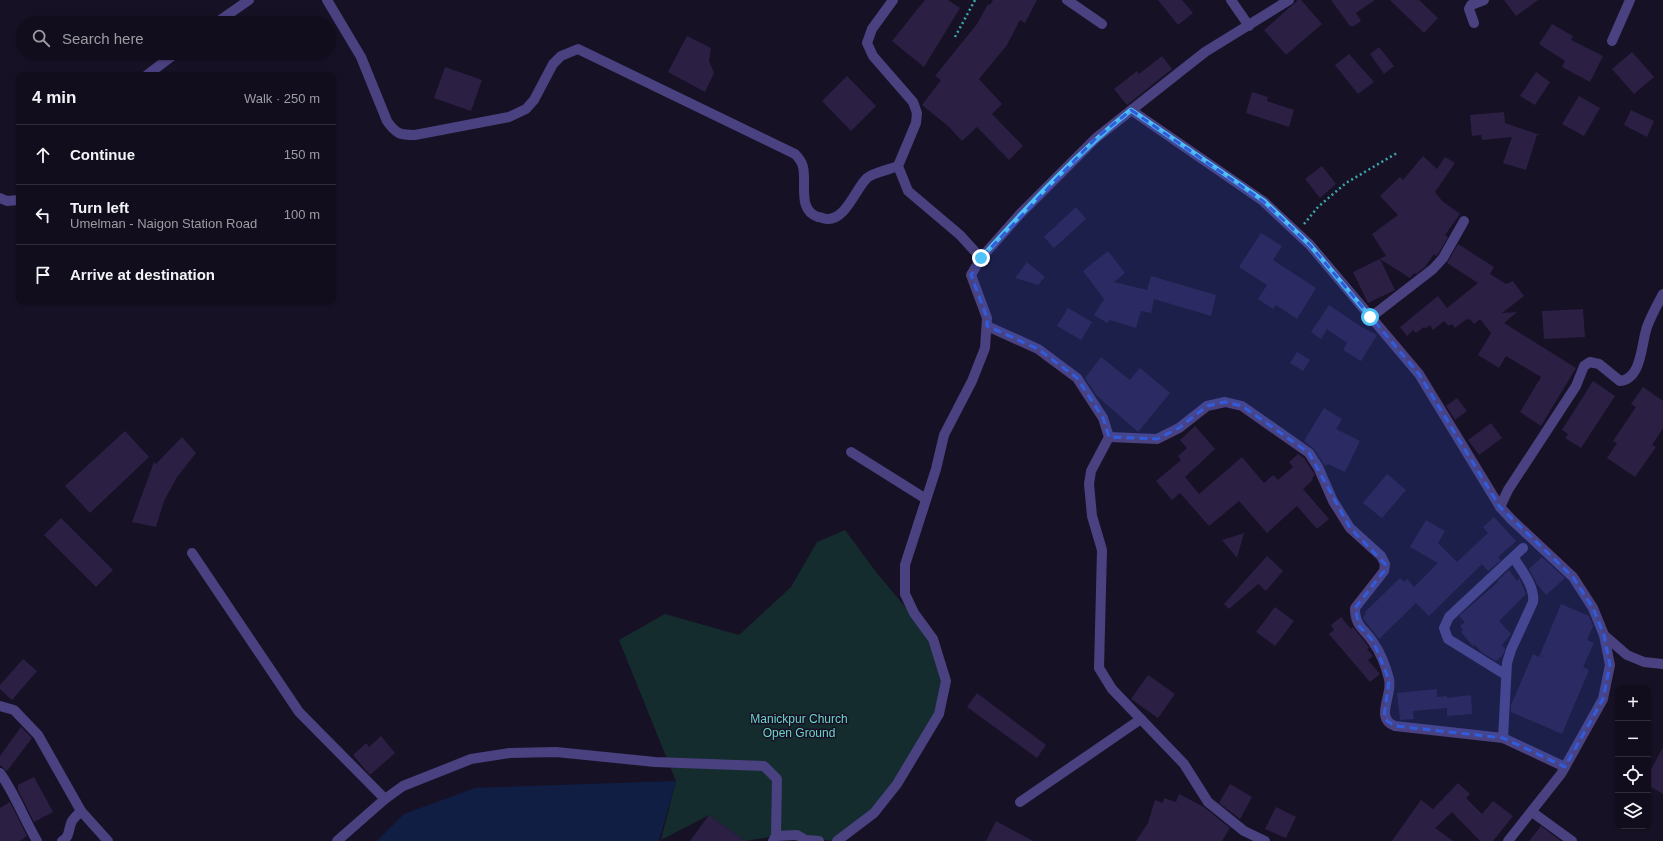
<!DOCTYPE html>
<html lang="en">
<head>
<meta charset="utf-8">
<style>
  :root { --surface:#110d1c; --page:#1a1625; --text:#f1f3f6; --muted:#9c9ca3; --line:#302d3b }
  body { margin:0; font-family:Arial,sans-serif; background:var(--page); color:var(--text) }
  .controls { position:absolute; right:12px; bottom:12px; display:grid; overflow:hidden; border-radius:8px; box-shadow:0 1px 3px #0004 }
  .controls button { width:36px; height:36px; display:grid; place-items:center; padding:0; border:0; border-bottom:1px solid var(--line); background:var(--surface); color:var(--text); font:20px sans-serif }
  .stop { position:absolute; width:12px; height:12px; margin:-9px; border:3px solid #4fc3f7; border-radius:50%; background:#fff }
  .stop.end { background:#4fc3f7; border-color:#fff; box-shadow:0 1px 4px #0008 }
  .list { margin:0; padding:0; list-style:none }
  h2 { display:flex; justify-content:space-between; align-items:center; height:52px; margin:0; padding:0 16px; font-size:17px }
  h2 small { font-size:13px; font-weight:400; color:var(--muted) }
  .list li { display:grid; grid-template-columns:26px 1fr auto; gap:12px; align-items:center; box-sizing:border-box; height:60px; padding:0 16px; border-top:1px solid var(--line) }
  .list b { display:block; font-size:15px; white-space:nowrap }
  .list p { margin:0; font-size:13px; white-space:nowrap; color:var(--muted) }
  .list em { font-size:13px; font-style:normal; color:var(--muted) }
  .icon { flex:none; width:22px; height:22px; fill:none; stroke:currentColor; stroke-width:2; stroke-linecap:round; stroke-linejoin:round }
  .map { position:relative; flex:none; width:1663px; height:841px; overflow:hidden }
  .search { position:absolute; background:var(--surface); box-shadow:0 1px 3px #0004; left:16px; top:16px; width:320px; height:44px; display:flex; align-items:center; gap:10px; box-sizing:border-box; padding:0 14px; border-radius:22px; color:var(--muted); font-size:15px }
  .panel { position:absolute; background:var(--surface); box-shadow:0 1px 3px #0004; left:16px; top:72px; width:320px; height:232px; border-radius:8px }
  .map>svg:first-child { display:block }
</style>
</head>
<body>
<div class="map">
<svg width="1663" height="841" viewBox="0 0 1663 841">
  <rect width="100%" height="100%" fill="#171125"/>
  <path fill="#152c2e" d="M845,530L876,572L912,615L932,642L950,682L934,715L894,781L871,812L834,841L805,837L776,836L745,841L709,815L661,840L676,781L619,640L665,614L739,635L791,587L817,542Z"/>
  <path fill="#111e44" d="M676,781L659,841H377L404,814L475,788Z"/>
  <g fill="#2b1f44">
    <path d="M925,0H948L960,8L924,67L892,41Z"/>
    <path d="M993,0H1037L1025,23L1020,20L1007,45L979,79L1002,104L992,114L1023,146L1009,160L977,127L962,141L948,126L922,105L941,80L935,76L977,24L988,4L990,5Z"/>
    <path d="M1158,0H1182L1193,13L1178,25Z"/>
    <path d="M1298,0H1301L1322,24L1286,55L1264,30Z"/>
    <path d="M1331,0H1375L1356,13L1361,21L1354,26H1350Z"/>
    <path d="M1390,0H1419L1438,18L1424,33Z"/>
    <path d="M1504,0H1538L1516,16Z"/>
    <path d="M1552,24L1573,36L1571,40L1603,56L1590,82L1562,67L1565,61L1539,44Z"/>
    <path d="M687,36L711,48L709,61L714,73L705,92L668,72Z"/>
    <path d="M1379,47L1394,66L1384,74L1370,54Z"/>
    <path d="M1632,52L1654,77L1634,94L1612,69Z"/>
    <path d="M1349,54L1374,82L1358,94L1335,65Z"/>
    <path d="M1162,56L1172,69L1127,105L1114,89L1137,71L1139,74Z"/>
    <path d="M445,67L482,80L471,111L434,98Z"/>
    <path d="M1536,72L1550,82L1535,105L1520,96Z"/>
    <path d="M847,76L876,106L851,131L822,101Z"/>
    <path d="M1252,92L1268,97L1267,101L1294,110L1289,127L1246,113Z"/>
    <path d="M1579,96L1600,108L1584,136L1562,124Z"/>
    <path d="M1631,110L1654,121L1647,137L1624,125Z"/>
    <path d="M1504,112L1505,123L1540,135H1537L1526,170L1503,163L1512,137L1482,140L1481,135L1472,136L1470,115Z"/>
    <path d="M1423,156L1437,169L1445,157L1455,163L1435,192L1442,201L1460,214L1445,235L1448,237L1438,254L1436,256L1434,254L1425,267L1416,274L1414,273L1410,278L1380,259L1395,290L1368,303L1353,272L1386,256L1372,234L1398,215L1380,196L1400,177L1403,180Z"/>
    <path d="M1322,166L1336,184L1320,198L1305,179Z"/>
    <path d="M1076,207L1086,219L1054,248L1044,237Z"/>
    <path d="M1261,233L1282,246L1273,260L1316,288L1297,319L1276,305L1273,309L1258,299L1267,285L1239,267Z"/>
    <path d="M1458,244L1494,267L1490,274L1506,284L1513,281L1524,296L1502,313L1517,312L1504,323L1576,368L1541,426L1520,412L1541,377L1506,356L1499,368L1478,355L1491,333L1480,319L1474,324L1470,319L1468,320L1467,319L1455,328L1452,324L1449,326L1444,321L1433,330L1430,325L1425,329L1424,327L1416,333L1413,330L1407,336L1400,327L1438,296L1447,308L1478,283L1447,263Z"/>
    <path d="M1108,251L1125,273L1114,282L1147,290L1151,276L1216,295L1211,316L1154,299L1151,313L1141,311L1136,328L1110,320L1107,323L1094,315L1104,299L1083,271Z"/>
    <path d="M1027,262L1045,277L1038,285L1015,278Z"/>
    <path d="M1329,305L1360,326L1377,335L1361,361L1343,350L1347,343L1327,329L1321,339L1311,332Z"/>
    <path d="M1068,308L1092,322L1081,340L1057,326Z"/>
    <path d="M1583,309L1585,337L1544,339L1542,311Z"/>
    <path d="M1297,352L1310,360L1303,371L1290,363Z"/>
    <path d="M1101,357L1130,380L1140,368L1170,393L1138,432L1096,395L1085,378Z"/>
    <path d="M1593,381L1615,396L1581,448L1565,438L1568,434L1562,430Z"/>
    <path d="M1643,387L1663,401V428L1652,445L1656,447L1635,477L1607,458L1617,443L1613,441L1636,407L1631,404Z"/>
    <path d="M1457,398L1467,411L1455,420L1446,406Z"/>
    <path d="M1324,408L1342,419L1336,429L1360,441L1345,472L1328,464L1325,466L1314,449L1304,441Z"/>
    <path d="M1491,423L1502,438L1479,455L1468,440Z"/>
    <path d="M1195,426L1215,449L1185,477L1199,494L1242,457L1264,483L1273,475L1278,480L1293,467L1289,462L1298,454L1304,458L1315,475L1312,478L1313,480L1303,489L1329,519L1317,529L1297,506L1267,533L1239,501L1209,526L1180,493L1172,500L1156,481L1181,460L1178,456L1187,448L1180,440Z"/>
    <path d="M125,431L149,457L90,513L65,486Z"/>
    <path d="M182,437L196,453L177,477L164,501L156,527L132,522L154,462L156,464Z"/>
    <path d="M1387,474L1406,490L1382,518L1363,503Z"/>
    <path d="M1494,517L1516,541L1498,557L1501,560L1488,571L1482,564L1429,616L1416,603L1379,639L1364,620L1363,617L1366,614L1365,612L1400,578L1404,582L1407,579L1414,587L1438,563L1410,547L1426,520L1445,531L1438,543L1457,562L1488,533L1483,527Z"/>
    <path d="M61,518L113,570L96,587L44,535Z"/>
    <path d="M1244,533L1237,558L1222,540Z"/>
    <path d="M1267,556L1283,571L1266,591L1258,584L1229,609L1224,604Z"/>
    <path d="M1542,557L1565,578L1546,595L1537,584L1529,569Z"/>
    <path d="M1509,570L1517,581L1519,578L1526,594L1499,621L1511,634L1502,645L1505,649L1503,655L1496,661L1481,652L1475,645L1473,646L1461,632L1463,630L1460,626L1465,622L1459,616L1498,582L1497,581Z"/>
    <path d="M1561,604L1589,616L1593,626L1587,640L1594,643L1583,667L1589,670L1562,734L1511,712V705L1533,654L1539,657Z"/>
    <path d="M1275,607L1294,621L1275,646L1256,632Z"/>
    <path d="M1341,617L1351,629L1353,627L1368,646L1369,648L1367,649L1373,656L1368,660L1380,674L1370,682L1329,634L1334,630L1331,625Z"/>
    <path d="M23,659L37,671L12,700L0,689V685Z"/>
    <path d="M1148,675L1175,694L1158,718L1131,699Z"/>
    <path d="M1437,689V697L1447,696V698L1471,695L1472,714L1447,716V708L1413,711L1414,719L1400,720L1397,693Z"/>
    <path d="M977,693L1046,745L1037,758L967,707Z"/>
    <path d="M21,727L32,738L7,771L0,765V756Z"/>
    <path d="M381,736L395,753L370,775L353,755L366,743L369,747Z"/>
    <path d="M1663,747V794L1648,785V775Z"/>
    <path d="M34,777L53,812L34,822L18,790V785Z"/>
    <path d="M1458,783L1470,794L1466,798L1482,814L1493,801L1513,816L1493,841H1480L1452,812L1435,828L1453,841H1392L1421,800L1433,809Z"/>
    <path d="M1230,784L1252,797L1240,819L1219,803Z"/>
    <path d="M1179,794L1204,807L1230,828L1222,841H1136L1148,823L1155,800L1163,803L1164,798L1176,802Z"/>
    <path d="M10,802L27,836L20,841H0V808Z"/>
    <path d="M1276,807L1296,817L1286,838L1265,829Z"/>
    <path d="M709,815L745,841H690Z"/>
    <path d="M996,821L1033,841H986Z"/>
    <path d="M1541,826L1561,841H1529Z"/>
  </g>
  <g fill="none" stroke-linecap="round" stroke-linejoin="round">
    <g stroke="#3ba7ad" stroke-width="2.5" stroke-dasharray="2 3" stroke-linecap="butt">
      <path d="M955,37L975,0"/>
      <path d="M1304,224L1318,207L1346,183L1397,153"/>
    </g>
    <g stroke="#4a4180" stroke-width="10">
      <path d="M327,0L361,57L387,121C396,134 400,135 415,135L509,117L526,109L534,100L553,64L561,56L578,49L795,154C799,158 802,162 803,167C807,183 797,210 818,217C821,217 825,219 827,219C846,220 856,188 867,178C872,173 891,169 898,166"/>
      <path d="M893,0L872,29L867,43L873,56L913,102L917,113L916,123L898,166L908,191L960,235L981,258"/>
      <path d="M1067,0L1102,24"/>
      <path d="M1231,0L1249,26"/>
      <path d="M216,23L249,0"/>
      <path d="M1474,23L1469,9L1471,5L1484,0"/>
      <path d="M1612,41L1630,0"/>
      <path d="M147,75L176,53"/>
      <path d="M1131,110L1263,201L1310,245L1419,374L1500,507"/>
      <path d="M0,198L7,201L19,200"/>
      <path d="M1371,317L1433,269L1443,258L1464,221"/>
      <path d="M987,326L1038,349L1077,378L1103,418L1109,437L1091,471L1089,484L1092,516L1102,550L1099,668L1112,689L1184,764L1208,802L1244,831L1265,841"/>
      <path d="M1109,437L1157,439L1179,428L1207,406L1225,402L1242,406L1309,453L1318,467L1333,501L1350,528L1381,556L1385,564L1384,571L1355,608C1355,627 1364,628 1373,642C1380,652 1386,667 1389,679C1393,696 1374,718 1395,726L1503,738L1565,767"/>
      <path d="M851,452L926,499"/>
      <path d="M192,553L299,712L385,799L403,786L471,759L510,753L556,752L655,762L764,766L777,779L776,836"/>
      <path d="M1604,635L1627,655L1644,662L1663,664"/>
      <path d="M1506,675L1448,639L1444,628L1449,617L1523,548"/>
      <path d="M0,706L14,710L38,735L81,811L108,841"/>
      <path d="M1503,738L1507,663L1511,650L1533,602C1535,586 1521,570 1514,558"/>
      <path d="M0,773C15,794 24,819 37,841"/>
      <path d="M1020,802L1141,719"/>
      <path d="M1532,812L1572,841"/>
      <path d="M62,841C71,836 68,828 72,821C74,818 78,814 81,811"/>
      <path d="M337,841L385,799"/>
      <path d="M773,841L776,836L797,835L806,840L819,841"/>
      <path d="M837,841L874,813L897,784L939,714L946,681L933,639L914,613L905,594V565L936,469L944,435L972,381L985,348L987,318L971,275L981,258L1020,214L1096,138L1205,52L1289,0"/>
      <path d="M1508,841L1561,774L1603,699L1610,665L1604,635L1593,608L1573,577L1512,520L1500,507L1508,490L1576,386L1584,366L1590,362L1599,364L1620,381C1642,379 1641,344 1647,327C1651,316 1657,305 1663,294"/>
    </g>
  </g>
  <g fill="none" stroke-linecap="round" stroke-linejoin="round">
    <path stroke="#4fc3f7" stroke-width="5" d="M981,258C1028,206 1076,154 1131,110L1264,201L1310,245L1370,317"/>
  </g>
  <path fill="#315cdc" fill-opacity="0.2" stroke="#315cdc" stroke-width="3" stroke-dasharray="8 5" stroke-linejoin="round" d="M1131,110L1263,201L1310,245L1419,374L1500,507L1573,577L1593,608L1604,635L1610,665L1603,699L1565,767L1503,738L1395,726L1387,721L1384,716L1389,680L1373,641L1359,626L1355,608L1384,571L1385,564L1350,528L1309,453L1242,406L1225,402L1207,406L1179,428L1157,439L1109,437L1103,418L1077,378L1038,349L987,326V318L971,275L981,258L1096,138Z"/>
  <g text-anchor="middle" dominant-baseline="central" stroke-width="3" stroke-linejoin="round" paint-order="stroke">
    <g font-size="12" fill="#6bd5c7" stroke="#171125">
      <text x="799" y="719">Manickpur Church<tspan x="799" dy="14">Open Ground</tspan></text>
    </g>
  </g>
</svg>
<div class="controls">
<button>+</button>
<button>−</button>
<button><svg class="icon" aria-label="locate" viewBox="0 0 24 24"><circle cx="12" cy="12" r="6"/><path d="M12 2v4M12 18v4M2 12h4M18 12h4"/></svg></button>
<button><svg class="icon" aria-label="layers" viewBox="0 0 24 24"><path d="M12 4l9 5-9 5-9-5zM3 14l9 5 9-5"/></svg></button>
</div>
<div class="stop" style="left:1370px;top:317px"></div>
<div class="stop end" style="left:981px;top:258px"></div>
<div class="search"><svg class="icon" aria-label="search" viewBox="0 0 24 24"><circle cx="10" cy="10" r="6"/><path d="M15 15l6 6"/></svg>Search here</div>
<section class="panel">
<h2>4 min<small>Walk · 250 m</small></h2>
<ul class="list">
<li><svg class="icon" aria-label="ahead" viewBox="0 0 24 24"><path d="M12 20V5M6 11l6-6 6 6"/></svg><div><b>Continue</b></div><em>150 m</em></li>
<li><svg class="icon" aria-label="left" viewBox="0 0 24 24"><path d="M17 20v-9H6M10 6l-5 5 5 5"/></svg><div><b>Turn left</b><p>Umelman - Naigon Station Road</p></div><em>100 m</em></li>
<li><svg class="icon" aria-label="arrive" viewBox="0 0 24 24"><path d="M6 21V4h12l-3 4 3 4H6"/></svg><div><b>Arrive at destination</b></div></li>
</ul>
</section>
</div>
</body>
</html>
